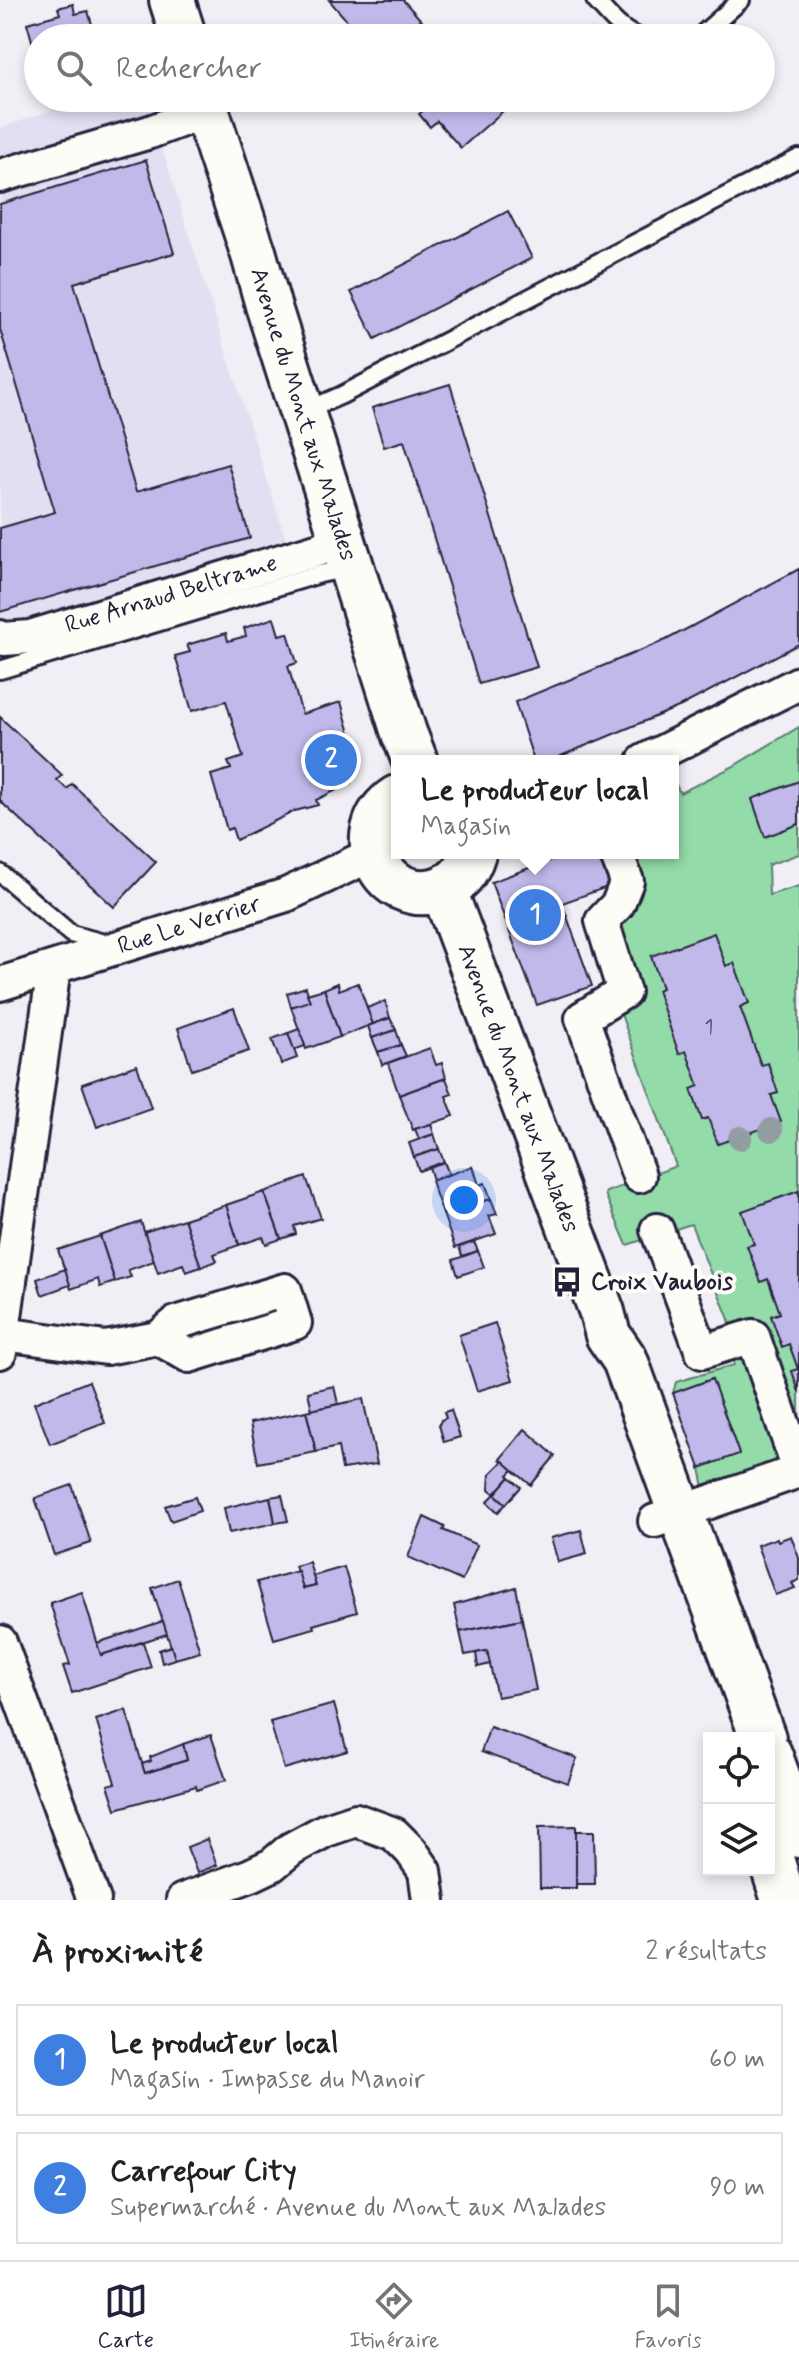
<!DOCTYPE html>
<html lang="fr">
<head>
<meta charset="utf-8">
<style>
  :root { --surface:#fff; --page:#f6f6f6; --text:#202124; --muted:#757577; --line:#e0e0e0; --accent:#22223b }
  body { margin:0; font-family:Mynerve,sans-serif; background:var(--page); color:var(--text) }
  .controls { position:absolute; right:24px; bottom:24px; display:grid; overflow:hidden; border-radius:0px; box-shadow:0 4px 12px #0003 }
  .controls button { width:72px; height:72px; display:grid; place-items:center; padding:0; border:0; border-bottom:2px solid var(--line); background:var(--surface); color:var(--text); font:40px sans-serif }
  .you { position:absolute; left:464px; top:1200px; width:28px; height:28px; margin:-20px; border:6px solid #fff; border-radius:50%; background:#1a73e8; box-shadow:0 0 0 12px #1a73e833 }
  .badge { display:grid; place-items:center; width:52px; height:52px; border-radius:50%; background:var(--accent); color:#fff; font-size:26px; font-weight:700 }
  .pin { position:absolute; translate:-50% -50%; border:4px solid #fff; box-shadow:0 2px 8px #0006 }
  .popup { position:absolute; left:391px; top:755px; width:288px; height:104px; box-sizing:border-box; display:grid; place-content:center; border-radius:0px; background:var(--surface); filter:drop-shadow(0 2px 6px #0005); font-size:26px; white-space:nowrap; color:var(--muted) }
  .popup b { font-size:30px; color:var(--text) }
  .popup::after { content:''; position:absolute; left:50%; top:100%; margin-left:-16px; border:16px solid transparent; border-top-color:var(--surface) }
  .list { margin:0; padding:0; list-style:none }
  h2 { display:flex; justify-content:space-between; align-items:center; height:104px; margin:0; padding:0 32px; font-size:34px }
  h2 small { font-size:26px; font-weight:400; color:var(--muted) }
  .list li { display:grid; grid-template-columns:52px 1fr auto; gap:24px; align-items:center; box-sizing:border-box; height:112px; margin:0 16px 16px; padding:0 16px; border:2px solid var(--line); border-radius:0px }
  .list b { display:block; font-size:30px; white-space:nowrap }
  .list p { margin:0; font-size:26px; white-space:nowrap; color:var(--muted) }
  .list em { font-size:26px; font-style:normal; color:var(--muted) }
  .icon { flex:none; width:44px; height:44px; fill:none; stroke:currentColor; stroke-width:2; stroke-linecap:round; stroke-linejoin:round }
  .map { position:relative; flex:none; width:799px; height:1900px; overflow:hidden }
  .search { position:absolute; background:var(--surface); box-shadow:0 4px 12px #0003; left:24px; right:24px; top:24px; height:88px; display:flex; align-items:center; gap:20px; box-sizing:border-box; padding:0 28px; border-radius:44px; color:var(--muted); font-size:30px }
  .sheet { height:360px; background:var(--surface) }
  nav { display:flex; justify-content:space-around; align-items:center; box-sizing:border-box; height:112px; border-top:2px solid var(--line); background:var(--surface); font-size:22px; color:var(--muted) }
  nav a { display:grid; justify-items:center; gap:4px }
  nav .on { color:var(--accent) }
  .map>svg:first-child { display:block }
</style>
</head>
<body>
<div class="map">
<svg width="799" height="1900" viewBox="0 0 799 1900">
  <rect width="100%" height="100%" fill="#f1eff5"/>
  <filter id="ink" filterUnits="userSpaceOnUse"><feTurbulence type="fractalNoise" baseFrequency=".0125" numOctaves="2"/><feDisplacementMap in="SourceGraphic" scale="16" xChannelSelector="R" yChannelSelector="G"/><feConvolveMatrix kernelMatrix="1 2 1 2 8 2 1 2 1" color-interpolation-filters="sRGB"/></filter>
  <g filter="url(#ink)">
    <path fill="#e3dff2" d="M88,98H146L288,546L0,632V128Z"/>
    <path fill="#94dbaa" stroke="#5b7e72" stroke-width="2" d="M799,727V854L768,865L769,895L799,886V1471L707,1502L700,1468L712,1379L673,1393L676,1382L734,1365V1332L691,1224L627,1245L605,1194L606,1192L676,1166L618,1006L602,921L616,853H673V779L680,793L732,767Z"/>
    <g fill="#c2b9eb" stroke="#22223b" stroke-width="2">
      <path d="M329,0H403L437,38H362Z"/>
      <path d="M73,4L75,14L88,11L96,38H38V62L27,23L60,14L58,8Z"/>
      <path d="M417,98H490L502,112L461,148L437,121L430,127L419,114L426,108Z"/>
      <path d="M146,160L174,253L74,283L136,492L228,464L250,538L0,612V528L55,512L0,329V204Z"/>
      <path d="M508,211L532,258L375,339L351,292Z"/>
      <path d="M450,384L537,667L479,684L404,441L384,447L372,408Z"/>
      <path d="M799,569V644L681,706L549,761H534L515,702L666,640Z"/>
      <path d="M274,618L279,635L288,633L297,663L288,666L302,714L341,702L354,747L342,753L351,783L316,800L318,805L295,811L236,840L232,828L227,830L211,775L231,769L228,762L243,757L226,701L192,711L175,656L190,652L187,645L226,633L228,641L246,636L244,628Z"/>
      <path d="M0,717L62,775L57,780L67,789L72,784L156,862L114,907L0,801Z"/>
      <path d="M799,781V824L765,837L752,799Z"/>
      <path d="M570,853H601L613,885L562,903L592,986L537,1005L491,882Z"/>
      <path d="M714,933L726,966L734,963L749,1003L740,1007L761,1065L768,1063L778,1093L771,1095L781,1122L718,1144L708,1118L702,1120L691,1089L699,1086L686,1051L679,1054L657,990L662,988L651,956Z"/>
      <path d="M338,983L339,990L358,983L373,1024L340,1037L324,989Z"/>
      <path d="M306,987L310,1001L291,1007L287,993Z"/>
      <path d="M324,989L340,1037L306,1049L291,1007L310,1001L307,994Z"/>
      <path d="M385,1001L390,1018L373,1024L367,1008Z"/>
      <path d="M234,1008L249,1051L192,1070L178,1028Z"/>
      <path d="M390,1018L396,1030L372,1038L368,1026Z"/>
      <path d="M299,1029L305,1046L294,1050L288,1033Z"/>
      <path d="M396,1030L401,1045L378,1052L372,1038Z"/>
      <path d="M288,1033L297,1058L281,1064L272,1039Z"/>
      <path d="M401,1045L406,1056L382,1065L378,1052Z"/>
      <path d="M430,1048L436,1065L442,1063L446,1078L399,1095L388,1063Z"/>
      <path d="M137,1065L151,1108L97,1127L82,1084Z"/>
      <path d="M446,1078L452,1094L446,1096L454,1116L413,1130L399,1095Z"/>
      <path d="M431,1124L434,1134L419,1139L415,1129Z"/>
      <path d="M434,1134L439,1149L414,1157L409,1143Z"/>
      <path d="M439,1149L444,1162L419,1171L414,1157Z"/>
      <path d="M444,1162L449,1174L433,1180L429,1167Z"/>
      <path d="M473,1166L479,1185L485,1183L491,1199L443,1214L431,1181Z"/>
      <path d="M306,1177L321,1218L294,1226L296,1234L281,1239L264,1192Z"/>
      <path d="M799,1191V1392L792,1371L798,1369L789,1344L782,1347L771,1316L780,1313L768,1279L761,1282L747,1246L754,1244L742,1211Z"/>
      <path d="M264,1192L281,1239L266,1244L263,1237L239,1245L226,1205Z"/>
      <path d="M491,1199L497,1214L489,1216L496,1234L455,1248L443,1214Z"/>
      <path d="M226,1205L239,1245L214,1254L217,1261L201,1267L184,1219Z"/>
      <path d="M184,1219L201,1267L186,1272L183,1264L158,1273L144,1232Z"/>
      <path d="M141,1222L154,1261L128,1270L131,1277L115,1282L100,1236Z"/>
      <path d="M100,1236L115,1282L100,1287L98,1279L71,1289L58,1250Z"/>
      <path d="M474,1242L478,1251L462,1256L459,1247Z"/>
      <path d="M478,1251L484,1267L458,1276L453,1260Z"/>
      <path d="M65,1269L70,1285L42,1295L37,1279Z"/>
      <path d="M495,1323L513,1380L477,1391L459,1335Z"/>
      <path d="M712,1379L739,1454L700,1468L673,1393Z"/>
      <path d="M89,1381L105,1423L50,1444L34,1403Z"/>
      <path d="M334,1386L338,1404L312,1410L308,1392Z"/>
      <path d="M363,1399L377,1464L342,1469L338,1447L316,1452L306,1411Z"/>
      <path d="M451,1410L460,1437L444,1442L439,1425L441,1420L446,1418L444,1412Z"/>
      <path d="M306,1411L316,1452L258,1463L250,1423Z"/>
      <path d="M525,1429L555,1456L531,1485L500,1459Z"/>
      <path d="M503,1461L513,1470L508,1475L510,1477L495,1494L489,1489L490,1474Z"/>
      <path d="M510,1477L521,1487L506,1504L495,1494Z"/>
      <path d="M72,1485L91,1543L54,1555L35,1498Z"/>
      <path d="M495,1494L506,1504L498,1512L487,1502Z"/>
      <path d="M282,1495L288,1521L275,1523L270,1497Z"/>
      <path d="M195,1497L200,1511L171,1521L165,1506Z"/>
      <path d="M270,1497L275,1523L229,1533L224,1508Z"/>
      <path d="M424,1517L445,1527L443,1530L477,1545L462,1581L408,1557Z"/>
      <path d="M581,1530L587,1554L558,1562L551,1538Z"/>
      <path d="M791,1536L799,1558V1580L792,1583L795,1588L775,1595L757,1545L777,1538L778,1541Z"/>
      <path d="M309,1562L316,1586L303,1589L295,1566Z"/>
      <path d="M344,1567L357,1612L313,1625L314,1628L274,1639L257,1582L298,1571L303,1589L316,1586L313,1576Z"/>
      <path d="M178,1579L200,1652L175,1659L152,1588Z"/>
      <path d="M516,1587L522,1619L460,1632L454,1605Z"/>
      <path d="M82,1592L101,1655L143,1642L151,1667L72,1693L63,1666L70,1665L50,1603Z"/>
      <path d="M522,1619L536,1690L497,1697L487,1651L465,1655L460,1632Z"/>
      <path d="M163,1621L167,1634L101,1655L97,1643Z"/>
      <path d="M171,1646L175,1659L162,1663L159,1650Z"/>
      <path d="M487,1651L490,1664L478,1667L476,1653Z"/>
      <path d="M334,1704L347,1751L284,1769L270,1722Z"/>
      <path d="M126,1710L145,1773L187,1760L183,1744L211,1735L226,1780L197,1790L196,1786L116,1809L108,1785L115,1783L96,1720Z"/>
      <path d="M490,1727L577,1758L568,1783L481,1752Z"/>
      <path d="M183,1744L187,1760L145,1773L142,1764L151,1761L150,1757Z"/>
      <path d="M576,1826V1888H540L539,1827Z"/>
      <path d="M576,1831H594L595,1884H576Z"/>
      <path d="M207,1839L217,1865L197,1873L187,1847Z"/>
    </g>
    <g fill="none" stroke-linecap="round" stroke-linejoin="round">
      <g stroke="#22223b" stroke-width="22">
        <g id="lane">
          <path d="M595,0C608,14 622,33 641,38"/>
          <path d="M698,38L741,0"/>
          <path d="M303,412L342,395L799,158"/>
          <path d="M0,670L320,574L349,568"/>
          <path d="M0,873L71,934L108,944"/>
        </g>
      </g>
      <g stroke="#22223b" stroke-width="38">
        <g id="street">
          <path d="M0,176L150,132L206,111"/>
          <path id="s1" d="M0,637L4,639L30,637L343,542"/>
          <path d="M644,761L799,683"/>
          <path d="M616,853L627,881L618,904L602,921L624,992L582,1018L639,1176"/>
          <path id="s2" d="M0,984L286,895L358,861L375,856"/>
          <path d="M657,1230L702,1352L753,1336L799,1470"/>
          <path d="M285,1290L295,1323L189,1356L158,1338L176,1323Z"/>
          <path d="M3,1334L106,1348L158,1338"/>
          <path d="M0,1352L54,968"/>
          <path d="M655,1521L799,1471"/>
          <path d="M0,1642L94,1900"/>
          <path d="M183,1900L251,1875L272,1865L291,1849L326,1830L356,1820L394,1834L411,1851L425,1871L429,1900"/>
        </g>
      </g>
      <g stroke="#22223b" stroke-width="50">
        <g id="secondary">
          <path d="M172,0L184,38"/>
          <path id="s3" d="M202,98L254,255L268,305L404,733L415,761"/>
          <path d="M397,798C346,831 383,909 441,889C458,883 468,870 473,853"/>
          <path id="s4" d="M443,888L602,1312L608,1335L625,1360L763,1738"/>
          <path d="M769,1754L799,1835"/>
          <path d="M769,1853L784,1900"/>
        </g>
      </g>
      <use href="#lane" stroke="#fdfcf7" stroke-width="16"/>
      <use href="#street" stroke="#fdfcf7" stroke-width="32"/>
      <use href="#secondary" stroke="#fdfcf7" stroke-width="44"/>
    </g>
    <g fill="#929da1">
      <circle cx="771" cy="1130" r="12"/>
      <circle cx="740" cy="1138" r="12"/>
    </g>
  </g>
  <defs>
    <g id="bus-bare" transform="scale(2.4)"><path d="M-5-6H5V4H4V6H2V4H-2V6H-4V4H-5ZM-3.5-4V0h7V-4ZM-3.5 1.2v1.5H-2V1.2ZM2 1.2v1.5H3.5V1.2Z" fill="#22223b" stroke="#fdfcf7" stroke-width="2.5" paint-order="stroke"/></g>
  </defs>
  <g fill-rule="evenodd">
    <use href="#bus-bare" x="567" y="1282"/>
  </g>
  <g text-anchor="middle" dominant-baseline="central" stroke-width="8" stroke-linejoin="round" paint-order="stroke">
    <g font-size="20" fill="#4a4867">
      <text x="709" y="1027">1</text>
    </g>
    <g font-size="24" fill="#22223b" stroke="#fdfcf7">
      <text stroke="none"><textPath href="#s3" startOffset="332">Avenue du Mont aux Malades</textPath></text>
      <text stroke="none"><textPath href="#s1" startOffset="178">Rue Arnaud Beltrame</textPath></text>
      <text stroke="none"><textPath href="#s2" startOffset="198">Rue Le Verrier</textPath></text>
      <text stroke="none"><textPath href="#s4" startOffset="214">Avenue du Mont aux Malades</textPath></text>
    </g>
    <g font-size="24" font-weight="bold" fill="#22223b" stroke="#fdfcf7" text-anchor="start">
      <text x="591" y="1282">Croix Vaubois</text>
    </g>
  </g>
</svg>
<div class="controls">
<button><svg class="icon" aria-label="locate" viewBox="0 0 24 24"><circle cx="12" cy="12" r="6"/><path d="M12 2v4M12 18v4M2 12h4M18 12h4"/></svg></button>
<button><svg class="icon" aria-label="layers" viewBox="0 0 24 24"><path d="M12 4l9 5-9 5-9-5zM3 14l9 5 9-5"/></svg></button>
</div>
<div class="you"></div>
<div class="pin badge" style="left:535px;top:915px;background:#3f7fe0">1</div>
<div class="popup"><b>Le producteur local</b>Magasin</div>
<div class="pin badge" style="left:331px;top:760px;background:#3f7fe0">2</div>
<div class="search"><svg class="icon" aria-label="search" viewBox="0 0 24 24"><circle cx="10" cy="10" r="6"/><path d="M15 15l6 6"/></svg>Rechercher</div>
</div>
<section class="sheet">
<h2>À proximité<small>2 résultats</small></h2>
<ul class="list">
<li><span class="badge" style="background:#3f7fe0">1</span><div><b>Le producteur local</b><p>Magasin · Impasse du Manoir</p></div><em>60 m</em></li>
<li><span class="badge" style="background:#3f7fe0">2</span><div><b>Carrefour City</b><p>Supermarché · Avenue du Mont aux Malades</p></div><em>90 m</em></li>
</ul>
</section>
<nav>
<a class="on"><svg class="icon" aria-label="map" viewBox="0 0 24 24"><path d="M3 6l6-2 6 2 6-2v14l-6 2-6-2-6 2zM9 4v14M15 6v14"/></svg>Carte</a>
<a><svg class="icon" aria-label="directions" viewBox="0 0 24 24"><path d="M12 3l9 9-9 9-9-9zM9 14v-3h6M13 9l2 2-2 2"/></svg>Itinéraire</a>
<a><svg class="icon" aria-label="saved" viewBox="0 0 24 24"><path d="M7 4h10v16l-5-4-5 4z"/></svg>Favoris</a>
</nav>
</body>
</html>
